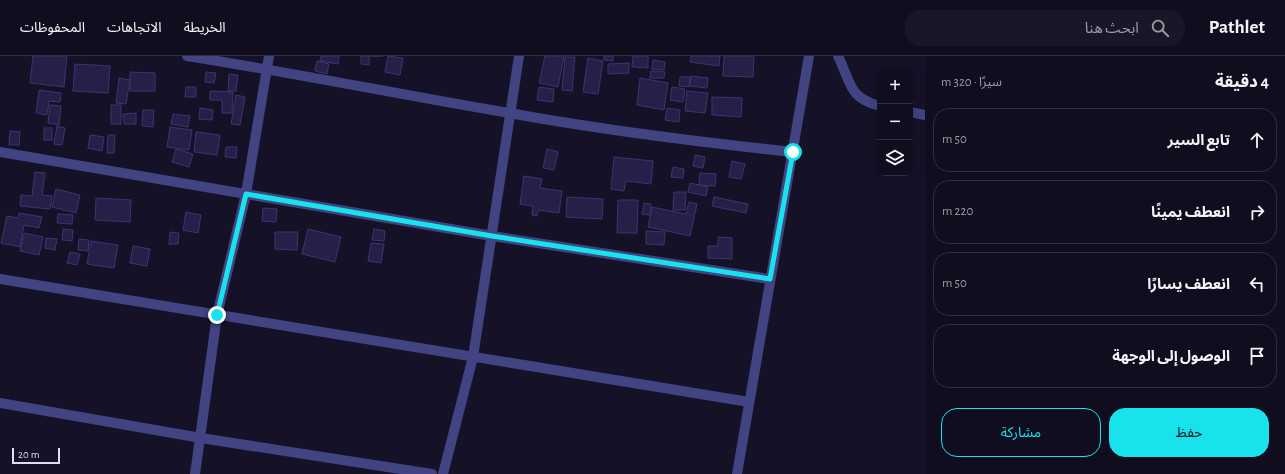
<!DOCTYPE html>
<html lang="ar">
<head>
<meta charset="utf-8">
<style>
  :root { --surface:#100e1e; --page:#191727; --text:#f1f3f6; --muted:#9c9ca4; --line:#302e3c; --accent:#18e3ec }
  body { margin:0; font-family:"Alegreya Sans","Noto Sans Arabic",sans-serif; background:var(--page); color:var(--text); direction:rtl }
  .controls { position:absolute; right:12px; top:12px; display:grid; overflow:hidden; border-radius:8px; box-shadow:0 2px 10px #0003 }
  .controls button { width:36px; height:36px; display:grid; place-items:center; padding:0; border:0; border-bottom:1px solid var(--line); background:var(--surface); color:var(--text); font:20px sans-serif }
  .scale { position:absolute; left:12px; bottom:10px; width:48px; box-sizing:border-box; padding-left:4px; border:2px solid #dedcfc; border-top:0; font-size:11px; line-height:14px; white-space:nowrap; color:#dedcfc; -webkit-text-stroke:3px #151228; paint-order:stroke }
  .stop { position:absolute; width:12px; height:12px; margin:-9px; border:3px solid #18e3ec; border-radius:50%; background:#fff }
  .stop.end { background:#18e3ec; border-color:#fff; box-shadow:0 1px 4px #0008 }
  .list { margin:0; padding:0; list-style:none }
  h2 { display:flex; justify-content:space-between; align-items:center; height:52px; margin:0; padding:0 16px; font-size:17px }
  h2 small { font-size:13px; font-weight:400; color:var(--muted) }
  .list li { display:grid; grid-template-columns:26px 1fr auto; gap:12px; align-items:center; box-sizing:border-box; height:64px; margin:0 8px 8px; padding:0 8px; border:1px solid var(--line); border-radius:16px }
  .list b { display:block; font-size:15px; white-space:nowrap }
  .list em { font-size:13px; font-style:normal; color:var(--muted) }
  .actions { display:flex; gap:8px; padding:12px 16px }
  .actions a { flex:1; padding:9px 0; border:1px solid var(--accent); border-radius:16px; text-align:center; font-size:14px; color:var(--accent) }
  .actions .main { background:var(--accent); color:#111 }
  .icon { flex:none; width:22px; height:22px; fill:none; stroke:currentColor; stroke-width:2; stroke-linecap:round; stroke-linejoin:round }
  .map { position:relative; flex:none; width:925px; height:418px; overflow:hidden; direction:ltr }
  header { display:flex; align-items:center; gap:24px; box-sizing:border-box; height:56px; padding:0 20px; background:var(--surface); border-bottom:1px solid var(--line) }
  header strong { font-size:19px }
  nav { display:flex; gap:22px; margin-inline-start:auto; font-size:14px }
  .search { width:280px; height:36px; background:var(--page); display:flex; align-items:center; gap:10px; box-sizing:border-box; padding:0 14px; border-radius:16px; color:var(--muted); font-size:15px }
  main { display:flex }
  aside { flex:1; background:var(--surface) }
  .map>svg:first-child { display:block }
</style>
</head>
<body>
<header>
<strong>Pathlet</strong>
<div class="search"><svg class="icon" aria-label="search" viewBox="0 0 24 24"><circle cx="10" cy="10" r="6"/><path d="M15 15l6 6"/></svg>ابحث هنا</div>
<nav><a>الخريطة</a><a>الاتجاهات</a><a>المحفوظات</a></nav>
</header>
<main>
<aside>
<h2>4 دقيقة<small>سيرًا · 320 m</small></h2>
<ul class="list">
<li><svg class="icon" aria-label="ahead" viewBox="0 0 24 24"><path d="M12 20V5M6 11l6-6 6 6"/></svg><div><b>تابع السير</b></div><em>50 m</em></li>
<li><svg class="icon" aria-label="right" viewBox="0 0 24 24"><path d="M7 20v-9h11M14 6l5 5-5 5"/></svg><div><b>انعطف يمينًا</b></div><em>220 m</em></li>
<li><svg class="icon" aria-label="left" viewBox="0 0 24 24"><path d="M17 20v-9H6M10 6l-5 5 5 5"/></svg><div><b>انعطف يسارًا</b></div><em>50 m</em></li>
<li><svg class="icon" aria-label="arrive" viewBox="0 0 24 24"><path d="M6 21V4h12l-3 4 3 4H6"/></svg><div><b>الوصول إلى الوجهة</b></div></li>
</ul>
<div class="actions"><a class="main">حفظ</a><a>مشاركة</a></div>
</aside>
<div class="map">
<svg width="925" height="418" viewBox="0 0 925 418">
  <rect width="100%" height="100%" fill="#151228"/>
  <g fill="#252047" stroke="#3c3471">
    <path d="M33,0H67L64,31L30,27Z"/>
    <path d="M321,0H339L338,8L320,5Z"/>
    <path d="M361,0H383H369V9L361,8Z"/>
    <path d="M388,0L403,2L400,19L385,16Z"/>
    <path d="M545,0H564L558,31L539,27Z"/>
    <path d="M604,0H613V5L604,4Z"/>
    <path d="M633,0H648V12L632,11Z"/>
    <path d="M691,0H720L719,10L690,6Z"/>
    <path d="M724,0H754L753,21L723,20Z"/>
    <path d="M565,1H575L572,35L562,34Z"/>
    <path d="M588,2L603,5L598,38L583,36Z"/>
    <path d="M653,4L665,6L664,14L652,13Z"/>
    <path d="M317,5L329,8L327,18L315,15Z"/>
    <path d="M629,7V17L608,18V8Z"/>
    <path d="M75,8L110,10L108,37L73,35Z"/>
    <path d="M651,15L665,16L664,22H650Z"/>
    <path d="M130,16L155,17V35H130Z"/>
    <path d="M206,16L216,17L214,27L205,26Z"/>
    <path d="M229,18L238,19L236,35H228Z"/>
    <path d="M691,20L708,22L707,32L690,30Z"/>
    <path d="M680,21H690L689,31L679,30Z"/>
    <path d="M119,22L130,24L126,48L116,47Z"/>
    <path d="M640,22L668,27L664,54L637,49Z"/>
    <path d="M186,31H196V41H185Z"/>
    <path d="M539,31L554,33L553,46L537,44Z"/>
    <path d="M672,31L685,33L683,46L670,44Z"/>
    <path d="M39,34L61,37L60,46L49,45L47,59L36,57Z"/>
    <path d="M210,35L233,36L232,57H222V44H210Z"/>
    <path d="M687,35L708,37L705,57L685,55Z"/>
    <path d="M236,39L245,41L240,69L231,68Z"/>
    <path d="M712,41L742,42L741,61L712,59Z"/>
    <path d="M50,49L61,50L59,69L48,67Z"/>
    <rect x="111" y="49" width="10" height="19"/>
    <path d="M200,52L213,54L212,64L199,63Z"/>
    <path d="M667,52L680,54L679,66L665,64Z"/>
    <path d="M143,54H154L153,71L142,70Z"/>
    <path d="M136,57V68H124L123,58Z"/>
    <path d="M173,58L190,60L188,71L171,68Z"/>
    <path d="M57,70L65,72L62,89L54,88Z"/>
    <path d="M170,71L192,74L189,94L167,91Z"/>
    <rect x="44" y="72" width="8" height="12"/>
    <path d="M10,75L20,76L19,89H9Z"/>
    <path d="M196,76L220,79L217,99L194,96Z"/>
    <path d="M90,79L104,81L102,95L88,92Z"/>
    <path d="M108,79H115L114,97H107Z"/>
    <path d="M226,91H237L236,102L225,101Z"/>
    <path d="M176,93L193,98L189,111L172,106Z"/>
    <path d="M547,93L558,96L554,114L543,112Z"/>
    <path d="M695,99L705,101L703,112L693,110Z"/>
    <path d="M614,101L653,105L651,128L626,125L624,135L611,133Z"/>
    <path d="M732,105L745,108L741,123L729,121Z"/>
    <path d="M673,111L684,113L683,122L671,121Z"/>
    <path d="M35,116L45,117L42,139L52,140L50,153L20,150L21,139L32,140Z"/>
    <path d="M700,117L716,118L715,130L699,129Z"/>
    <path d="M524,120L542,123L540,132L562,135L559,157L538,154L537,160L532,159L533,150L520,148Z"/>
    <path d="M690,127L708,131L706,140L688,136Z"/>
    <path d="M56,133L80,139L76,157L52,151Z"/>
    <path d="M674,136H686L685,154H673Z"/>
    <path d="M567,141L603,143L602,163L566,161Z"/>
    <path d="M714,141L748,148L746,157L712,150Z"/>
    <path d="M96,142L131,144L130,166L95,164Z"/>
    <path d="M618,144H638L637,177H617Z"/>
    <path d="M689,146L697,148L690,180L648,171L652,151L686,158Z"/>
    <path d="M644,147L651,148L650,159L642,158Z"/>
    <path d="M263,152L277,153L276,166L262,165Z"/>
    <path d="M186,156L201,159L198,177L183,174Z"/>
    <path d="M19,157L42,161L39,172L24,169L20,191L1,187L7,160L18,162Z"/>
    <path d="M58,158L73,159L72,168L57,167Z"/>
    <path d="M63,173L73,174L72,185L62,184Z"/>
    <path d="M308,173L341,181L335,206L302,198Z"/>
    <path d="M374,173L385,175L384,185L372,184Z"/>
    <path d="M646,175L665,176L664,189L646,188Z"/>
    <path d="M170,176L179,177L178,188H169Z"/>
    <path d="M275,176H298L297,194L275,193Z"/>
    <path d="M24,177L43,181L39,199L20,195Z"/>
    <path d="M718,181L732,182V203L708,202V190H718Z"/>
    <path d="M46,182L57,183L55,194L45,192Z"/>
    <path d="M79,183L89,184L88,195L78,194Z"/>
    <path d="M91,185L118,189L114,212L87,208Z"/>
    <path d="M371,187L384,188L381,207L368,205Z"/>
    <path d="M133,190L150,193L147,210L130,207Z"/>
    <path d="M70,196L80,198L77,209L67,207Z"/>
  </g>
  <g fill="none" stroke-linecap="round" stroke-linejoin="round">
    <g stroke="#414382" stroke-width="10">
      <path d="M187,0C295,17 402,39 509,57C603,74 698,86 793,96"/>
      <path d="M838,0C851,26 848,42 880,50"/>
      <path d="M910,56L925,59"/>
      <path d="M0,96L492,180L770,223"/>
      <path d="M0,223L749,346"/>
      <path d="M0,347L201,382L432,418"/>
      <path d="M195,418L217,259L246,138L269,0"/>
      <path d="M443,418L473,301L519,0"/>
      <path d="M737,418L809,0"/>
    </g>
  </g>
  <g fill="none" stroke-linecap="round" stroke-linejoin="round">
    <path stroke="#18e3ec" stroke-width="5" d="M217,259L246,138L492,180L770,223L793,96"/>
  </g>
</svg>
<div class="controls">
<button>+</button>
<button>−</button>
<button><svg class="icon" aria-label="layers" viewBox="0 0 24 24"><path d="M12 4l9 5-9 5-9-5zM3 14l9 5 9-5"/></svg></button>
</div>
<div class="scale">20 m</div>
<div class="stop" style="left:793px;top:96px"></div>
<div class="stop end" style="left:217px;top:259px"></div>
</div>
</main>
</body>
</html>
